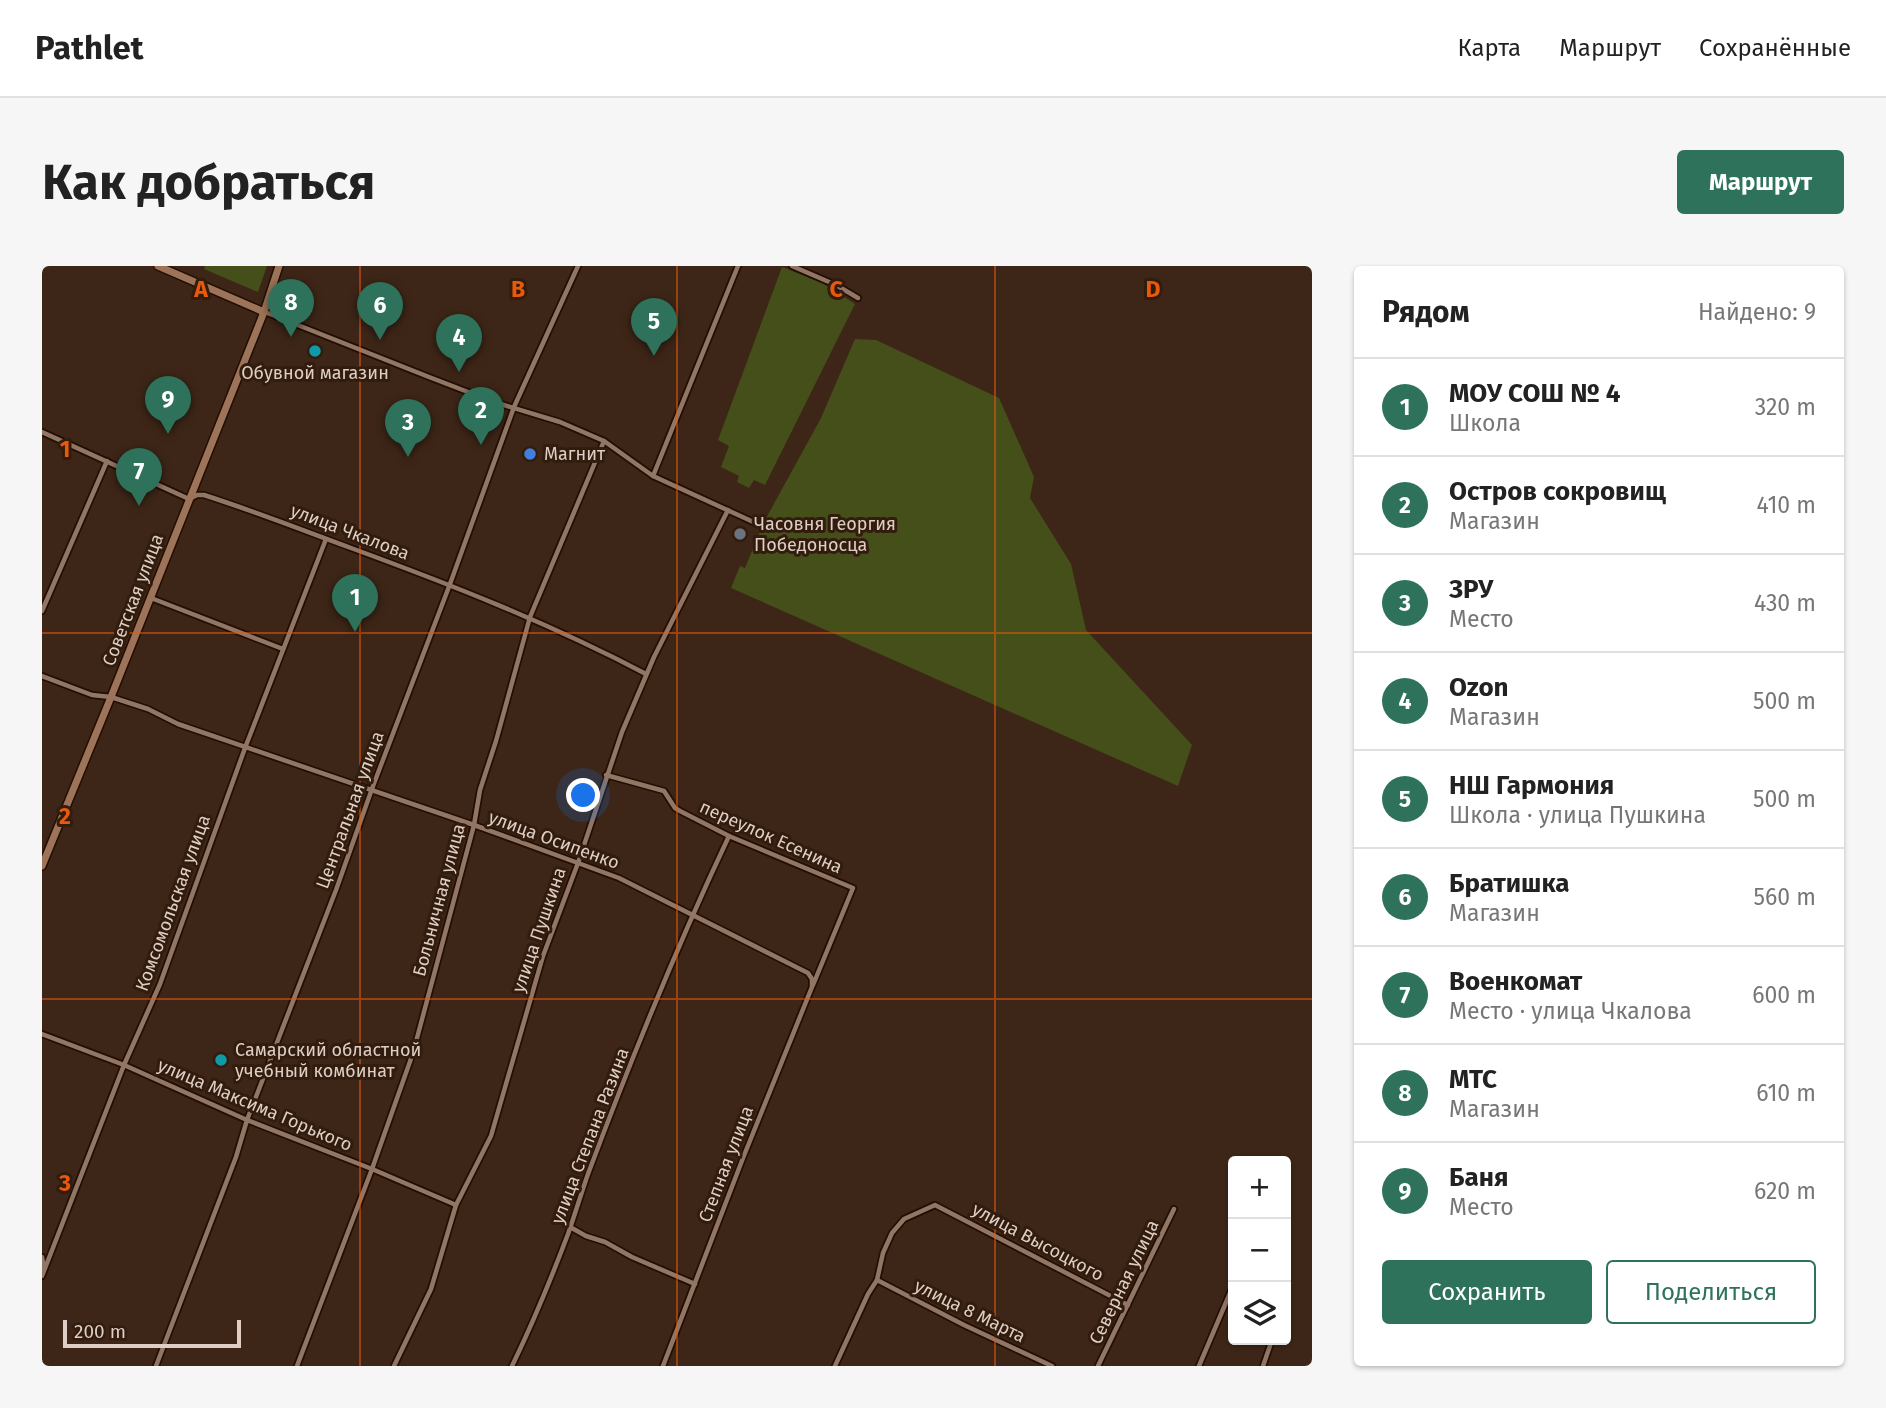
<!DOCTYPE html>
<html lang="ru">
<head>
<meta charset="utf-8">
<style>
  :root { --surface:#fff; --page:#f6f6f6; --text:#222; --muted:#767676; --line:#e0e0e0; --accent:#2e725c }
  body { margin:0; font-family:"Fira Sans",sans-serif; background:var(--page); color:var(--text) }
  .controls { position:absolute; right:21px; bottom:21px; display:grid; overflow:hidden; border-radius:7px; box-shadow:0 2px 5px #0004 }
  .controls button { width:63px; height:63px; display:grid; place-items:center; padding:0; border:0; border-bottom:2px solid var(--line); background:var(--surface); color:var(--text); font:35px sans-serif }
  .scale { position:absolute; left:21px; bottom:18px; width:178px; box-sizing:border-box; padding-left:7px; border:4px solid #decec5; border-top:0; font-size:19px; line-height:24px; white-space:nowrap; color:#decec5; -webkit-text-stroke:5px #321c0d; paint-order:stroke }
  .you { position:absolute; left:542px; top:530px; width:24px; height:24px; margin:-18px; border:5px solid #fff; border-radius:50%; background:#1a73e8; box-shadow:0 0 0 10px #1a73e833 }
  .badge { display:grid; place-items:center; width:46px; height:46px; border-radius:50%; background:var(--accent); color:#fff; font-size:23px; font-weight:700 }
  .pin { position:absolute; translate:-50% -58px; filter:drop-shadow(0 2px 4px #0008) }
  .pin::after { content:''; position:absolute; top:37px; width:24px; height:21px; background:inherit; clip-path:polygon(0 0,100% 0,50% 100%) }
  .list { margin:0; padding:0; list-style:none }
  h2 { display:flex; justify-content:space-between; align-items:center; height:91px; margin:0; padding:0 28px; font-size:30px }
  h2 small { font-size:23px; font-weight:400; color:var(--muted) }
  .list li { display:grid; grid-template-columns:46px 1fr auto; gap:21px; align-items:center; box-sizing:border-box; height:98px; padding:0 28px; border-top:2px solid var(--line) }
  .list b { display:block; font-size:26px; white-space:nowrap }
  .list p { margin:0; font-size:23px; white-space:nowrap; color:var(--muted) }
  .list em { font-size:23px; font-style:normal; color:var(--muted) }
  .actions { display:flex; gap:14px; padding:21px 28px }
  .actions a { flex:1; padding:16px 0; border:2px solid var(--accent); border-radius:7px; text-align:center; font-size:24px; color:var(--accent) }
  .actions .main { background:var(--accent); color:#fff }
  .icon { flex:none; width:38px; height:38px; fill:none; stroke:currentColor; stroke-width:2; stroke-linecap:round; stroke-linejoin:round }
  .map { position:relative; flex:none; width:1270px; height:1100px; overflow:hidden; border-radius:7px }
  header { display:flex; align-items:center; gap:42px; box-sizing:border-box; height:98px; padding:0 35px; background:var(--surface); border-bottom:2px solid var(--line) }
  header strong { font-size:33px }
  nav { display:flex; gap:38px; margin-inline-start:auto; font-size:24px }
  .intro { display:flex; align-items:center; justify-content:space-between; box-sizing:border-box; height:168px; padding:0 42px }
  h1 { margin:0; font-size:49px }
  .button { padding:18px 32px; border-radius:7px; background:var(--accent); color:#fff; font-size:24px; font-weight:700 }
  main { display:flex; gap:42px; padding:0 42px }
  aside { flex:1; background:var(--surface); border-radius:7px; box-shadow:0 2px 5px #0004 }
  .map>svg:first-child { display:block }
</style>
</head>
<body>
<header>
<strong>Pathlet</strong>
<nav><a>Карта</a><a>Маршрут</a><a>Сохранённые</a></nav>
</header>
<div class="intro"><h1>Как добраться</h1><a class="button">Маршрут</a></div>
<main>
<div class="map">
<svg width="1270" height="1100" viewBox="0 0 1270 1100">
  <rect width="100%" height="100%" fill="#3d2617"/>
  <g fill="#454f19">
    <path d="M163,0H225L216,26L162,3Z"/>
    <path d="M740,1L779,16L813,38L723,219L712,214L707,222L695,216L697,210L679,201L687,180L676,174Z"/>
    <path d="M813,73L834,74L957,132L992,211L988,232L1029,298L1044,364L1150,479L1136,520L689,322L698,300L703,302L722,256L779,152Z"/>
  </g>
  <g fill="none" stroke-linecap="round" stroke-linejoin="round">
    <g stroke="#230e02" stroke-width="8">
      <g id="street">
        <path d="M750,0L794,19L816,32"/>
        <path d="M223,46L387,111L452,136L518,156L562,175L611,210L718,259"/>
        <path d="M0,166L147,233L155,229H162C212,245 260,264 309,282C410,319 509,358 604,408"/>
        <path d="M611,210L696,0"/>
        <path d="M109,332L241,383"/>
        <path d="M0,345L65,195"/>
        <path d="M0,410L50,429L69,431L106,443L136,458L432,559L577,612L766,707L770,713V721L701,892L621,1100"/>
        <path d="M564,509L622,525L633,542L638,545L687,570L811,622L771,719"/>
        <path d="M0,768L82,799L205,854L330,903L414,939"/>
        <path d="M528,961L544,970L563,976L590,991L653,1018"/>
        <path d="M0,991L2,1003"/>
        <path d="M0,1010L82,799L118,718L203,482L284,273"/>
        <path d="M835,1014L922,1059L1010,1100"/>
        <path d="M114,1100L194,891L205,854L294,624L331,520L408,318L472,141L536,0"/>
        <path d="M255,1100L330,903L371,787L432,559L438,524L454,475L488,351L562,175"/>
        <path d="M352,1100L389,1023L414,939L449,870L501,690L536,597L580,466L612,391L686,244"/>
        <path d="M470,1100C491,1057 509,1013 526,968C533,948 539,928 546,908C589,793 635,680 687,570"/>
        <path d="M793,1100L826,1028L835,1014L841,987L850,967L862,953L893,939L1086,1039"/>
        <path d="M1056,1100L1132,943"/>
        <path d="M1157,1100L1191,1020"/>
        <path d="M1221,1100L1230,1074"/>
      </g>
    </g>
    <g stroke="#230e02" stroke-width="10">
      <g id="secondary">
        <path d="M116,0L222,46"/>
        <path d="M0,600L69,431L222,46L237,0"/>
      </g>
    </g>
    <use href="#street" stroke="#927665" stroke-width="4.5"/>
    <use href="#secondary" stroke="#9d7459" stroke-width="7"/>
  </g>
  <path fill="none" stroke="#e8590c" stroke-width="2" stroke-opacity="0.55" d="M318,0V1100M635,0V1100M953,0V1100M0,367H1270M0,733H1270"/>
  <g fill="#0f9aa8" stroke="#321c0d" stroke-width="2.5">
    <circle cx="273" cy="85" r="7"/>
    <circle cx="179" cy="794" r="7"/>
  </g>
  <circle fill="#3f7fe0" stroke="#321c0d" stroke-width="2.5" cx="488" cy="188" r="7"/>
  <circle fill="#6b7280" stroke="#321c0d" stroke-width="2.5" cx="698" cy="268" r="7"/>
  <g text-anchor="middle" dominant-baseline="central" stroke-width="6" stroke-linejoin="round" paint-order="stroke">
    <g font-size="18" fill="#decec5" stroke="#321c0d" text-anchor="start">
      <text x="273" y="107" text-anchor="middle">Обувной магазин</text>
      <text x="502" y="188">Магнит</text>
      <text x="712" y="258">Часовня Георгия<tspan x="712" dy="21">Победоносца</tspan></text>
      <text x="193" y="784">Самарский областной<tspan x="193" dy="21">учебный комбинат</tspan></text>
    </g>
    <g font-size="18" fill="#decec5" stroke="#321c0d">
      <text transform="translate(308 266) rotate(21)">улица Чкалова</text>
      <text transform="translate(91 334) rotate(-69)">Советская улица</text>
      <text transform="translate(308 544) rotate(-70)">Центральная улица</text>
      <text transform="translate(729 571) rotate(24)">переулок Есенина</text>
      <text transform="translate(512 574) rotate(20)">улица Осипенко</text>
      <text transform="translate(397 634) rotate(-75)">Больничная улица</text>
      <text transform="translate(131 637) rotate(-70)">Комсомольская улица</text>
      <text transform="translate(497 664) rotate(-71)">улица Пушкина</text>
      <text transform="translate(213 839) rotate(23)">улица Максима Горького</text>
      <text transform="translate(548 870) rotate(-69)">улица Степана Разина</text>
      <text transform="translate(684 898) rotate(-69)">Степная улица</text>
      <text transform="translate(996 976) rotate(28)">улица Высоцкого</text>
      <text transform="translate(1082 1016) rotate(-64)">Северная улица</text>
      <text transform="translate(928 1045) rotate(26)">улица 8 Марта</text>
    </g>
  </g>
  <g font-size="23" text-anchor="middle" font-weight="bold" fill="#e8590c" stroke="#321c0d" stroke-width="6" stroke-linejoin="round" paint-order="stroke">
    <text x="159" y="31">A</text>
    <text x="476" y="31">B</text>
    <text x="794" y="31">C</text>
    <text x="1111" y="31">D</text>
    <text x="23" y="191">1</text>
    <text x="23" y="558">2</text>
    <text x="23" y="925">3</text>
  </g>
</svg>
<div class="controls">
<button>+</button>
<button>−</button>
<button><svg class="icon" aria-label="layers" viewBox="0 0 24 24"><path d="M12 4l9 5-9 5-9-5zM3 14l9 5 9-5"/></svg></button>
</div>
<div class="scale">200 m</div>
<div class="you"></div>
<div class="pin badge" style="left:313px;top:366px">1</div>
<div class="pin badge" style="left:439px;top:179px">2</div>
<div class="pin badge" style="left:366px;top:191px">3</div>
<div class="pin badge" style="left:417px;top:106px">4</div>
<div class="pin badge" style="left:612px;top:90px">5</div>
<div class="pin badge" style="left:338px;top:74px">6</div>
<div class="pin badge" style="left:97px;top:240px">7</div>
<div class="pin badge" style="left:249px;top:71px">8</div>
<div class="pin badge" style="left:126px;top:168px">9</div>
</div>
<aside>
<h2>Рядом<small>Найдено: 9</small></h2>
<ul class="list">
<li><span class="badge">1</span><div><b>МОУ СОШ № 4</b><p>Школа</p></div><em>320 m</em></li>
<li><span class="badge">2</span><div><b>Остров сокровищ</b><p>Магазин</p></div><em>410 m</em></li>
<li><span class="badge">3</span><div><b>ЗРУ</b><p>Место</p></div><em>430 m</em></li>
<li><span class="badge">4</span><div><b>Ozon</b><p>Магазин</p></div><em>500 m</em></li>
<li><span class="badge">5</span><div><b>НШ Гармония</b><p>Школа · улица Пушкина</p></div><em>500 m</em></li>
<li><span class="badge">6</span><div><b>Братишка</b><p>Магазин</p></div><em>560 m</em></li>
<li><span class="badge">7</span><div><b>Военкомат</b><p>Место · улица Чкалова</p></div><em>600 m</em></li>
<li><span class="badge">8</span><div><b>МТС</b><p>Магазин</p></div><em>610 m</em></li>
<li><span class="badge">9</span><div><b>Баня</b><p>Место</p></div><em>620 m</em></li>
</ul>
<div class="actions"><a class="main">Сохранить</a><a>Поделиться</a></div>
</aside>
</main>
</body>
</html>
